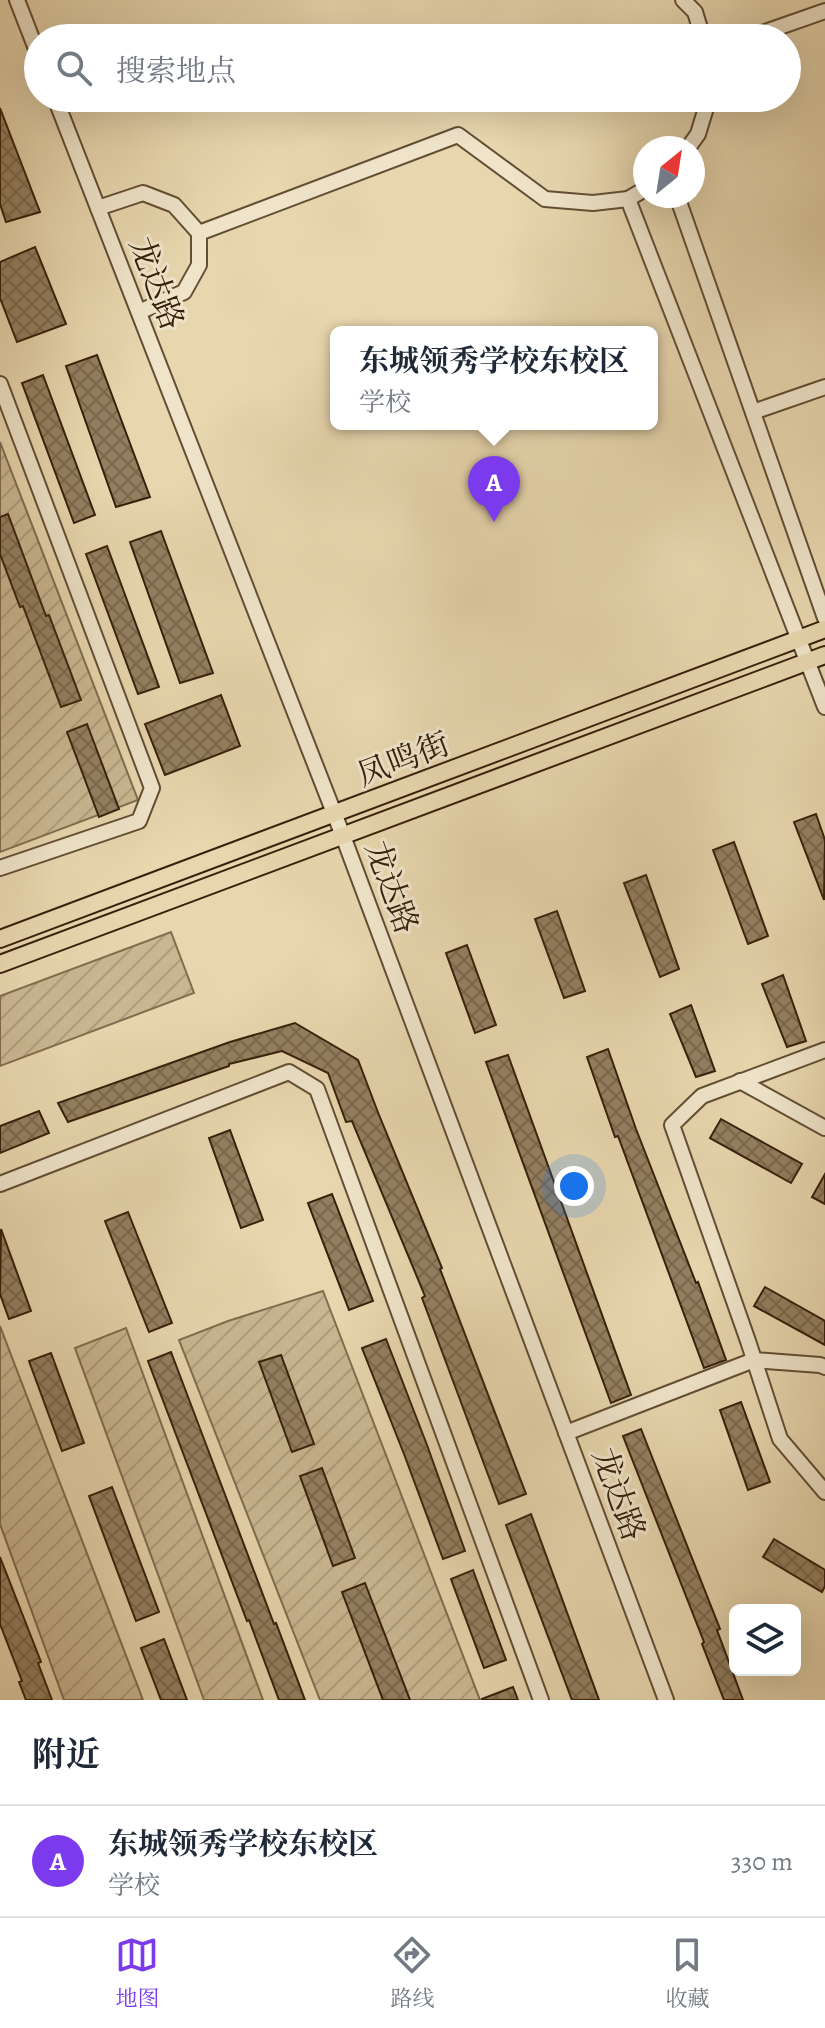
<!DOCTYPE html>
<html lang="zh">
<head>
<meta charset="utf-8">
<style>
  :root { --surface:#fff; --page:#f2f2f3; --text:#1f2937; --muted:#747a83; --line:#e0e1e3; --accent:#7c3aed }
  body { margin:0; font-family:Alegreya,"Noto Serif SC",serif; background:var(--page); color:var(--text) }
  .controls { position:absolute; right:24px; bottom:24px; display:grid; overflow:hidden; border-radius:12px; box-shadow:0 8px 32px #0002 }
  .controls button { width:72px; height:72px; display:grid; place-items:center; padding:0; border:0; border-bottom:2px solid var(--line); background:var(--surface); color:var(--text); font:40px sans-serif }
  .compass { position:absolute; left:633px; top:136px; width:72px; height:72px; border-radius:50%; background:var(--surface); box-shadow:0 8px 32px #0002; rotate:30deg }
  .you { position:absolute; left:574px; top:1186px; width:28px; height:28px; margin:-20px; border:6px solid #fff; border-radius:50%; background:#1a73e8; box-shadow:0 0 0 12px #1a73e833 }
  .badge { display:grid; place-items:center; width:52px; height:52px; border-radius:50%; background:var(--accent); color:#fff; font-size:26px; font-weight:700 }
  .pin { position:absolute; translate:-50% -66px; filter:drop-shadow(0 2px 4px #0008) }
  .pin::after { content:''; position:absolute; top:42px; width:28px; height:24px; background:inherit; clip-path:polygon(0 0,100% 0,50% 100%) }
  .popup { position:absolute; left:330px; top:326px; width:328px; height:104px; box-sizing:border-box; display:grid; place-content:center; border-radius:12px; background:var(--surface); filter:drop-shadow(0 2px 6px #0005); font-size:26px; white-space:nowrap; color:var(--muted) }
  .popup b { font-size:30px; color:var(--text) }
  .popup::after { content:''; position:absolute; left:50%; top:100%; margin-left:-16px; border:16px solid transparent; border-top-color:var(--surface) }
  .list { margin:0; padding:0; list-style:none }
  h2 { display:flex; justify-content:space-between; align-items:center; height:104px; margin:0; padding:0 32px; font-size:34px }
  h2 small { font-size:26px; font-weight:400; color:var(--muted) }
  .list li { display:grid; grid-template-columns:52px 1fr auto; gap:24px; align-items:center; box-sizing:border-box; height:112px; padding:0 32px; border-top:2px solid var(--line) }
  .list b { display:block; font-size:30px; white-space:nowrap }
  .list p { margin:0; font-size:26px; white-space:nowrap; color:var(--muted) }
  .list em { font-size:26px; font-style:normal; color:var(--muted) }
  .icon { flex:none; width:44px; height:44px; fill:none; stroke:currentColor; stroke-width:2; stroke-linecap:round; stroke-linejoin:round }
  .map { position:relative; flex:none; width:825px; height:1700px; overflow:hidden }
  .search { position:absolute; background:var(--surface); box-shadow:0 8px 32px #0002; left:24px; right:24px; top:24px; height:88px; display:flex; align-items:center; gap:20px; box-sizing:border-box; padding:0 28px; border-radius:44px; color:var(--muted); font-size:30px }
  .sheet { height:216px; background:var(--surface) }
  nav { display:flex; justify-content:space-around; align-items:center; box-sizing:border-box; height:112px; border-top:2px solid var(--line); background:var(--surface); font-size:22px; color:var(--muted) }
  nav a { display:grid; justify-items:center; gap:4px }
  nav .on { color:var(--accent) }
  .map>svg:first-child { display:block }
</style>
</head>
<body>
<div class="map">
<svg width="825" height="1700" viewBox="0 0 825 1700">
  <defs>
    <pattern id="garden-furrows" width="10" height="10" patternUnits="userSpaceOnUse" patternTransform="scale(2)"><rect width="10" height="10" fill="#c9b792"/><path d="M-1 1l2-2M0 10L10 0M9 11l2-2" fill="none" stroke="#ad9d7d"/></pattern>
    <pattern id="building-cross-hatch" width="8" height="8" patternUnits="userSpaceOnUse" patternTransform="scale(2)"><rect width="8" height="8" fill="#937f60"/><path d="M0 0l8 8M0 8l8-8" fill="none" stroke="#79684d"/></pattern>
  </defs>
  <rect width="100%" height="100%" fill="#e7d6ae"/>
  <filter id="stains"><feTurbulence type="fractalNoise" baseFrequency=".0025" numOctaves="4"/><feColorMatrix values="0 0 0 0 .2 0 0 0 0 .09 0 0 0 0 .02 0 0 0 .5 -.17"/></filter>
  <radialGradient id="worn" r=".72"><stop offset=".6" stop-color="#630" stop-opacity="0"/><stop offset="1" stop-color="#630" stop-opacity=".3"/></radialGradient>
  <g fill="url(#garden-furrows)" stroke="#806c4e" stroke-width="2">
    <path d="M0,442L138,800L0,852Z"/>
    <path d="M171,932L194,993L0,1066V996Z"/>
    <path d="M323,1291L480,1700H320L179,1340L228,1321Z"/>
    <path d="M0,1326L143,1700H64L0,1524Z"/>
    <path d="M126,1328L263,1700H204L75,1348Z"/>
  </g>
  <g fill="url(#building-cross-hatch)" stroke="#37200b" stroke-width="2">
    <path d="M0,108L40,212L6,222L0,204Z"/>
    <path d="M35,247L66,324L17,342L0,298V262Z"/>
    <path d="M97,355L150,497L116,507L66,366Z"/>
    <path d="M43,375L95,515L74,523L22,383Z"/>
    <path d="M8,514L46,616L49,615L81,700L61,707L23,606L20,607L0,554V517Z"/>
    <path d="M161,531L213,673L180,683L130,542Z"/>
    <path d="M107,546L159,687L138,694L86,554Z"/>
    <path d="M221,695L240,746L165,775L145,724Z"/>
    <path d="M87,724L119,809L99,817L67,732Z"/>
    <path d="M816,814L825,840L824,900L794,822Z"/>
    <path d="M734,842L768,936L748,944L713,850Z"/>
    <path d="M646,875L679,969L660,977L624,883Z"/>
    <path d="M557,911L585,991L564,998L535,919Z"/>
    <path d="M467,945L496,1025L475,1033L446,953Z"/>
    <path d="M783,975L806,1041L787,1047L762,984Z"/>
    <path d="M691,1005L715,1071L696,1077L670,1014Z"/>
    <path d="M295,1023L358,1060L379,1115L442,1268L440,1269L526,1494L499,1504L422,1298L425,1296L352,1121L346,1122L328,1073L282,1051L229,1064V1066L68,1122L58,1103L230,1042Z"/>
    <path d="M608,1049L636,1129L696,1283L698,1282L726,1360L704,1368L618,1136L615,1137L587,1057Z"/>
    <path d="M508,1055L631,1395L611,1403L486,1062Z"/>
    <path d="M39,1111L49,1133L0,1153V1126Z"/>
    <path d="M721,1119L802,1164L791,1183L710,1138Z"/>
    <path d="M230,1130L263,1220L241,1228L209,1138Z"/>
    <path d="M825,1174V1204L812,1197Z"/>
    <path d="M332,1194L373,1301L349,1310L308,1203Z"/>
    <path d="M128,1212L172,1323L149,1332L105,1221Z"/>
    <path d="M1,1229L31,1311L9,1319L0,1294Z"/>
    <path d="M765,1287L825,1321V1345L754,1306Z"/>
    <path d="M386,1339L427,1445L465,1551L443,1559L404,1454L362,1348Z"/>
    <path d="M171,1352L274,1624L276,1623L305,1700H279L249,1620L247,1621L148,1361Z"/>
    <path d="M51,1353L84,1443L62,1451L29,1361Z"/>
    <path d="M281,1355L314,1444L292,1452L259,1362Z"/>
    <path d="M741,1402L770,1482L748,1490L720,1410Z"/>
    <path d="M641,1429L720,1629L717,1630L743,1700H724L702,1644L704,1642L623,1436Z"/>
    <path d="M322,1468L355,1558L333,1566L300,1476Z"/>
    <path d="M112,1487L159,1612L136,1621L89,1496Z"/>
    <path d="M531,1514L599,1700H572L506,1525Z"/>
    <path d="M774,1539L825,1570V1586L822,1592L763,1557Z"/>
    <path d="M0,1557L41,1662L38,1663L52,1700H26L19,1682L22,1681L0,1624Z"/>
    <path d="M473,1570L506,1660L484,1668L451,1579Z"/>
    <path d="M365,1583L410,1700H383L342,1592Z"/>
    <path d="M164,1639L187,1700H161L141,1648Z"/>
    <path d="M513,1687L518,1700H482V1699Z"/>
  </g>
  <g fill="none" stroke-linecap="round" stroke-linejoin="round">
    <g stroke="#634e34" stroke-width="18">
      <g id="minor">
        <path d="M17,0L38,54"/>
        <path d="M683,0L695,12L703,38"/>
        <path d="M748,38L825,11"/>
        <path d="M55,98L343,836L666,1700"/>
        <path d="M688,148L698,134L709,98"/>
        <path d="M677,196L825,618"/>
        <path d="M628,199L825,707"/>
        <path d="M98,208L143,193L174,205L199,233V265L184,292L139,312"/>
        <path d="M199,233L458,135L545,199L593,203L628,199L645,189"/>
        <path d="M0,384L152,788L139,821L0,868"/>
        <path d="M753,412L825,387"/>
        <path d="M825,1050L702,1096L672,1125L748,1341L780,1439L825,1492"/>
        <path d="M740,1081L825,1128"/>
        <path d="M0,1184L289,1072L317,1089L541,1700"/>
        <path d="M566,1433L754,1360L820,1365L825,1367"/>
      </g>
    </g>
    <g stroke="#37200b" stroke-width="20">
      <g id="major">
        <path d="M0,939L825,629"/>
        <path d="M0,964L825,655"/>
      </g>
    </g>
    <use href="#minor" stroke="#efe4ca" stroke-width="14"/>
    <use href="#major" stroke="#e7d6ae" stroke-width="16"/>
  </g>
  <g text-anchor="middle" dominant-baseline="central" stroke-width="6" stroke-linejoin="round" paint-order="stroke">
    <g font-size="32" fill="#37200b" stroke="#efe4ca">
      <text transform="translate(157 283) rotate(69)">龙达路</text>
      <text transform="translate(403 759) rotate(-21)">凤鸣街</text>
      <text transform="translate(392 887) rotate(70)">龙达路</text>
      <text transform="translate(619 1494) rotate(70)">龙达路</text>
    </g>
  </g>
  <rect width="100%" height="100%" filter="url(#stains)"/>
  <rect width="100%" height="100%" fill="url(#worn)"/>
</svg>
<div class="controls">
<button><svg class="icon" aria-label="layers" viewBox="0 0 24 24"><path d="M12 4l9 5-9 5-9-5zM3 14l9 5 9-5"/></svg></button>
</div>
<svg class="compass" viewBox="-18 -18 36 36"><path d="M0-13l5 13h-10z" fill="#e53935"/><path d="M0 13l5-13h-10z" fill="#747a83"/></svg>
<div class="you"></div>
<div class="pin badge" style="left:494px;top:522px">A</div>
<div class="popup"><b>东城领秀学校东校区</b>学校</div>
<div class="search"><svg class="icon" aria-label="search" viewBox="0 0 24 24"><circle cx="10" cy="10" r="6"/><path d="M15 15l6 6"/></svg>搜索地点</div>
</div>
<section class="sheet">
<h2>附近<small></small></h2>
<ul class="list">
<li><span class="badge">A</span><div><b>东城领秀学校东校区</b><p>学校</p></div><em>330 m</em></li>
</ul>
</section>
<nav>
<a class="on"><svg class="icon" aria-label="map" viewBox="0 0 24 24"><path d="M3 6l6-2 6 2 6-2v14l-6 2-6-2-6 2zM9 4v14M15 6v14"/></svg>地图</a>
<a><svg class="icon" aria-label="directions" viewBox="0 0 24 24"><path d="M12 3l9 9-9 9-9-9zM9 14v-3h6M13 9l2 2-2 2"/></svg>路线</a>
<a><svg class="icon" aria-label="saved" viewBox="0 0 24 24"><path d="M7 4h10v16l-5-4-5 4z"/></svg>收藏</a>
</nav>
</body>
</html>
